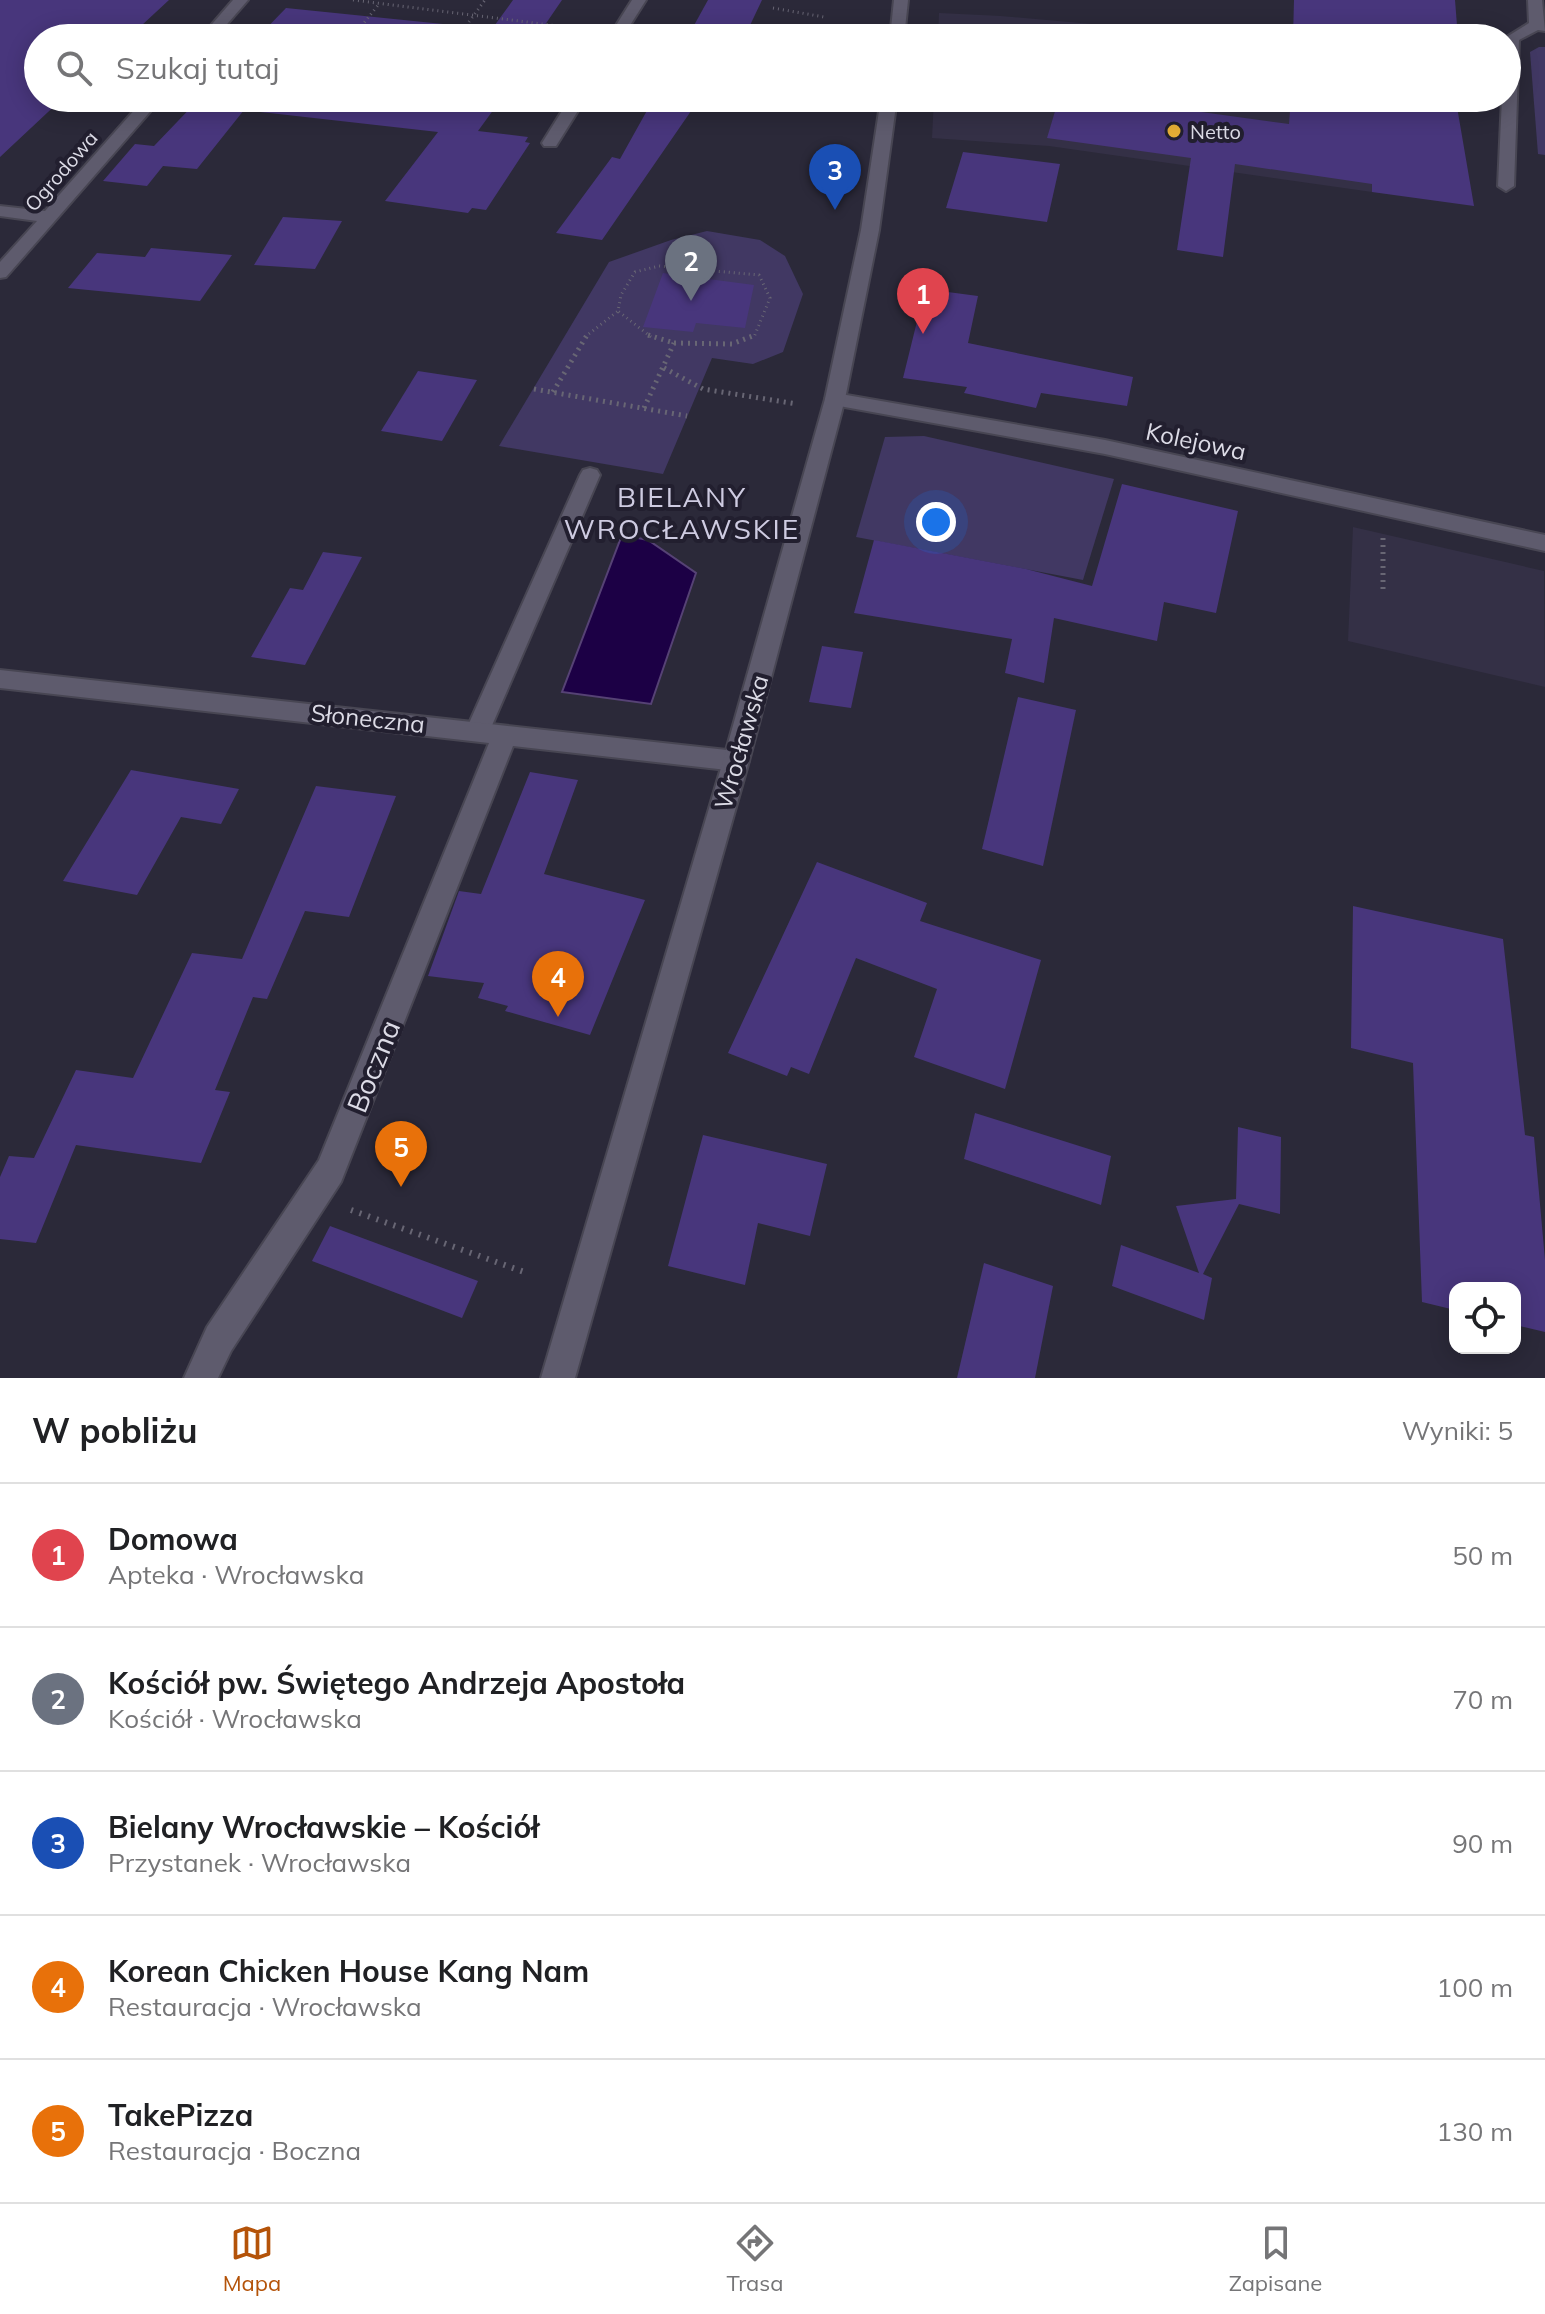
<!DOCTYPE html>
<html lang="pl">
<head>
<meta charset="utf-8">
<style>
  :root { --surface:#fff; --page:#f6f6f6; --text:#202124; --muted:#757577; --line:#e0e0e0; --accent:#b45309 }
  body { margin:0; font-family:Mulish,sans-serif; background:var(--page); color:var(--text) }
  .controls { position:absolute; right:24px; bottom:24px; display:grid; overflow:hidden; border-radius:16px; box-shadow:0 4px 20px #0003 }
  .controls button { width:72px; height:72px; display:grid; place-items:center; padding:0; border:0; border-bottom:2px solid var(--line); background:var(--surface); color:var(--text); font:40px sans-serif }
  .you { position:absolute; left:936px; top:522px; width:28px; height:28px; margin:-20px; border:6px solid #fff; border-radius:50%; background:#1a73e8; box-shadow:0 0 0 12px #1a73e833 }
  .badge { display:grid; place-items:center; width:52px; height:52px; border-radius:50%; background:var(--accent); color:#fff; font-size:26px; font-weight:700 }
  .pin { position:absolute; translate:-50% -66px; filter:drop-shadow(0 2px 4px #0008) }
  .pin::after { content:''; position:absolute; top:42px; width:28px; height:24px; background:inherit; clip-path:polygon(0 0,100% 0,50% 100%) }
  .list { margin:0; padding:0; list-style:none }
  h2 { display:flex; justify-content:space-between; align-items:center; height:104px; margin:0; padding:0 32px; font-size:34px }
  h2 small { font-size:26px; font-weight:400; color:var(--muted) }
  .list li { display:grid; grid-template-columns:52px 1fr auto; gap:24px; align-items:center; box-sizing:border-box; height:144px; padding:0 32px; border-top:2px solid var(--line) }
  .list b { display:block; font-size:30px; white-space:nowrap }
  .list p { margin:0; font-size:26px; white-space:nowrap; color:var(--muted) }
  .list em { font-size:26px; font-style:normal; color:var(--muted) }
  .icon { flex:none; width:44px; height:44px; fill:none; stroke:currentColor; stroke-width:2; stroke-linecap:round; stroke-linejoin:round }
  .map { position:relative; flex:none; width:1545px; height:1378px; overflow:hidden }
  .search { position:absolute; background:var(--surface); box-shadow:0 4px 20px #0003; left:24px; right:24px; top:24px; height:88px; display:flex; align-items:center; gap:20px; box-sizing:border-box; padding:0 28px; border-radius:44px; color:var(--muted); font-size:30px }
  .sheet { height:824px; background:var(--surface) }
  nav { display:flex; justify-content:space-around; align-items:center; box-sizing:border-box; height:112px; border-top:2px solid var(--line); background:var(--surface); font-size:22px; color:var(--muted) }
  nav a { display:grid; justify-items:center; gap:4px }
  nav .on { color:var(--accent) }
  .map>svg:first-child { display:block }
</style>
</head>
<body>
<div class="map">
<svg width="1545" height="1378" viewBox="0 0 1545 1378">
  <rect width="100%" height="100%" fill="#2b2939"/>
  <g fill="#343046">
    <path d="M939,13L1001,16L1249,38H938Z"/>
    <path d="M934,98H1371L1372,192L1049,146L932,138Z"/>
    <path d="M1353,527L1544,571L1545,687L1348,641Z"/>
  </g>
  <g fill="#413863">
    <path d="M1539,47H1545V155L1538,154L1530,52Z"/>
    <path d="M707,231L760,240L785,256L803,294L783,352L753,364L712,358L663,474L499,446L609,262L671,240Z"/>
    <path d="M924,436L1114,479L1083,580L856,537L885,437Z"/>
  </g>
  <path fill="#1c0045" stroke="#564275" stroke-width="2" d="M622,535L648,540L696,573L651,704L562,692Z"/>
  <g fill="#48367c">
    <path d="M0,0H169L128,38H38V98H63L0,157Z"/>
    <path d="M513,0H562L536,38H257L286,8L492,29Z"/>
    <path d="M708,0H762L744,38H687Z"/>
    <path d="M1294,0H1455L1458,38H1293Z"/>
    <path d="M200,98H502L478,131L528,137L525,142L530,143L486,210L472,208L468,213L385,201L438,132L244,110L197,169L163,166L147,186L103,181L135,144L154,146Z"/>
    <path d="M654,98H700L602,240L556,233L612,157L620,159Z"/>
    <path d="M1059,98H1100L1289,124L1291,98H1464V102L1456,101L1474,206L1372,192V184L1235,164L1223,257L1177,250L1191,158L1047,138Z"/>
    <path d="M963,152L1060,164L1047,222L946,208Z"/>
    <path d="M283,217L342,221L315,269L254,265Z"/>
    <path d="M151,248L232,255L200,301L68,288L97,253L145,257Z"/>
    <path d="M663,273L754,285L745,328L696,323L693,332L643,327Z"/>
    <path d="M925,289L978,296L968,343L1133,377L1127,406L1041,393L1036,408L964,393L967,387L903,378Z"/>
    <path d="M418,371L477,380L442,441L381,431Z"/>
    <path d="M1122,484L1238,511L1216,613L1164,602L1157,641L1054,618L1044,683L1005,673L1012,639L854,613L874,540L1026,569L1092,586Z"/>
    <path d="M323,552L362,557L305,665L251,657L290,588L303,590Z"/>
    <path d="M822,646L863,652L851,708L809,702Z"/>
    <path d="M1018,697L1076,710L1043,866L982,849Z"/>
    <path d="M131,770L239,789L221,824L181,817L137,895L63,881Z"/>
    <path d="M530,772L578,780L544,874L645,900L590,1035L505,1011L508,1006L478,998L484,983L428,976L459,891L481,894Z"/>
    <path d="M316,786L396,796L349,917L305,911L267,999L253,997L215,1090L230,1092L201,1163L76,1145L36,1243L0,1239V1177L9,1156L34,1158L76,1070L133,1078L192,953L242,959Z"/>
    <path d="M817,862L927,903L920,921L1041,960L1005,1089L914,1057L937,989L856,958L809,1074L791,1067L787,1076L728,1053Z"/>
    <path d="M1353,906L1503,939L1525,1135L1534,1137L1545,1260V1332L1515,1325V1288H1455V1310L1422,1302L1413,1063L1351,1048Z"/>
    <path d="M975,1113L1111,1156L1101,1205L964,1159Z"/>
    <path d="M1238,1127L1281,1137L1280,1214L1239,1204L1203,1274L1212,1278L1204,1320L1112,1286L1121,1245L1199,1273L1176,1206L1236,1199Z"/>
    <path d="M703,1135L827,1164L810,1236L758,1223L745,1285L668,1266Z"/>
    <path d="M330,1226L478,1281L462,1318L312,1261Z"/>
    <path d="M984,1263L1053,1286L1035,1378H957Z"/>
  </g>
  <g fill="none" stroke-linecap="round" stroke-linejoin="round">
    <g stroke="#484653" stroke-width="4">
      <g id="service">
        <path d="M1528,0H1542L1545,31L1538,30L1519,40L1514,186L1506,191L1498,186L1502,98H1507V38H1505L1529,23Z"/>
        <path d="M590,468L597,470L600,475L490,730L487,737L478,740L469,737L466,730L580,475L583,470Z"/>
      </g>
    </g>
    <g stroke="#484653" stroke-width="4">
      <g id="minor">
        <path d="M233,0H248L215,38H200Z"/>
        <path d="M632,0H646L622,38H608Z"/>
        <path d="M145,98H162L6,277L0,278V262L37,221L0,216V206L45,211Z"/>
        <path d="M570,98H586L556,146H544L542,143Z"/>
        <path d="M0,670L736,751L745,754L749,761L745,768L736,771L513,746L341,1182L231,1351L218,1378H184L207,1327L319,1160L489,743L0,688Z"/>
      </g>
    </g>
    <g stroke="#484653" stroke-width="4">
      <path id="tertiary" d="M835,393L1105,440L1545,535V551L1105,454L828,404L825,399L828,394Z"/>
    </g>
    <g stroke="#484653" stroke-width="4">
      <g id="secondary">
        <path d="M894,0H908L904,38H890Z"/>
        <path d="M881,98H897L879,230L845,399L749,761L575,1378H541L723,761L825,399L861,230Z"/>
      </g>
    </g>
    <g stroke="#686674" stroke-width="3" stroke-dasharray="1 4" stroke-linecap="butt">
      <path d="M353,0L582,29L587,23"/>
      <path d="M773,8L824,17"/>
      <path d="M352,38L379,4"/>
      <path d="M457,38L485,0"/>
      <path d="M585,337L618,311"/>
      <path d="M651,337L618,311L621,295L635,272L659,266L759,275L770,298L754,337"/>
    </g>
    <g stroke="#686674" stroke-width="5" stroke-dasharray="2 5" stroke-linecap="butt">
      <path d="M648,335L674,343"/>
      <path d="M674,343L732,344L755,335"/>
      <path d="M664,368L703,389L797,404"/>
      <path d="M534,389L687,416"/>
      <path d="M553,392L587,335"/>
      <path d="M644,408L674,343"/>
      <path d="M1383,538V593"/>
    </g>
    <path stroke="#686674" stroke-width="6" stroke-dasharray="2 7" stroke-linecap="butt" d="M351,1210L527,1273"/>
    <use href="#service" fill="#5e5b6d" fill-rule="evenodd"/>
    <use href="#minor" fill="#5e5b6d" fill-rule="evenodd"/>
    <use href="#tertiary" fill="#5e5b6d" fill-rule="evenodd"/>
    <use href="#secondary" fill="#5e5b6d" fill-rule="evenodd"/>
  </g>
  <circle fill="#e4ad35" stroke="#221f2f" stroke-width="3" cx="1174" cy="131" r="8"/>
  <g text-anchor="middle" dominant-baseline="central" stroke-width="8" stroke-linejoin="round" paint-order="stroke">
    <g font-size="20" fill="#dcdbe6" stroke="#221f2f" text-anchor="start">
      <text x="1190" y="131">Netto</text>
    </g>
    <g font-size="20" fill="#dcdbe6" stroke="#221f2f">
      <text transform="translate(61 171) rotate(-49)">Ogrodowa</text>
    </g>
    <g font-size="24" fill="#dcdbe6" stroke="#221f2f">
      <text transform="translate(1196 441) rotate(12)">Kolejowa</text>
      <text transform="translate(368 718) rotate(6)">Słoneczna</text>
      <text transform="translate(741 742) rotate(-74)">Wrocławska</text>
    </g>
    <g font-size="28" letter-spacing="2" fill="#cecbe1" stroke="#221f2f">
      <text x="682" y="496">BIELANY<tspan x="682" dy="32">WROCŁAWSKIE</tspan></text>
    </g>
    <g font-size="28" fill="#dcdbe6" stroke="#221f2f">
      <text transform="translate(373 1066) rotate(-68)">Boczna</text>
    </g>
  </g>
</svg>
<div class="controls">
<button><svg class="icon" aria-label="locate" viewBox="0 0 24 24"><circle cx="12" cy="12" r="6"/><path d="M12 2v4M12 18v4M2 12h4M18 12h4"/></svg></button>
</div>
<div class="you"></div>
<div class="pin badge" style="left:923px;top:334px;background:#e0444e">1</div>
<div class="pin badge" style="left:691px;top:301px;background:#6b7280">2</div>
<div class="pin badge" style="left:835px;top:210px;background:#1a4fb4">3</div>
<div class="pin badge" style="left:558px;top:1017px;background:#e8710a">4</div>
<div class="pin badge" style="left:401px;top:1187px;background:#e8710a">5</div>
<div class="search"><svg class="icon" aria-label="search" viewBox="0 0 24 24"><circle cx="10" cy="10" r="6"/><path d="M15 15l6 6"/></svg>Szukaj tutaj</div>
</div>
<section class="sheet">
<h2>W pobliżu<small>Wyniki: 5</small></h2>
<ul class="list">
<li><span class="badge" style="background:#e0444e">1</span><div><b>Domowa</b><p>Apteka · Wrocławska</p></div><em>50 m</em></li>
<li><span class="badge" style="background:#6b7280">2</span><div><b>Kościół pw. Świętego Andrzeja Apostoła</b><p>Kościół · Wrocławska</p></div><em>70 m</em></li>
<li><span class="badge" style="background:#1a4fb4">3</span><div><b>Bielany Wrocławskie – Kościół</b><p>Przystanek · Wrocławska</p></div><em>90 m</em></li>
<li><span class="badge" style="background:#e8710a">4</span><div><b>Korean Chicken House Kang Nam</b><p>Restauracja · Wrocławska</p></div><em>100 m</em></li>
<li><span class="badge" style="background:#e8710a">5</span><div><b>TakePizza</b><p>Restauracja · Boczna</p></div><em>130 m</em></li>
</ul>
</section>
<nav>
<a class="on"><svg class="icon" aria-label="map" viewBox="0 0 24 24"><path d="M3 6l6-2 6 2 6-2v14l-6 2-6-2-6 2zM9 4v14M15 6v14"/></svg>Mapa</a>
<a><svg class="icon" aria-label="directions" viewBox="0 0 24 24"><path d="M12 3l9 9-9 9-9-9zM9 14v-3h6M13 9l2 2-2 2"/></svg>Trasa</a>
<a><svg class="icon" aria-label="saved" viewBox="0 0 24 24"><path d="M7 4h10v16l-5-4-5 4z"/></svg>Zapisane</a>
</nav>
</body>
</html>
